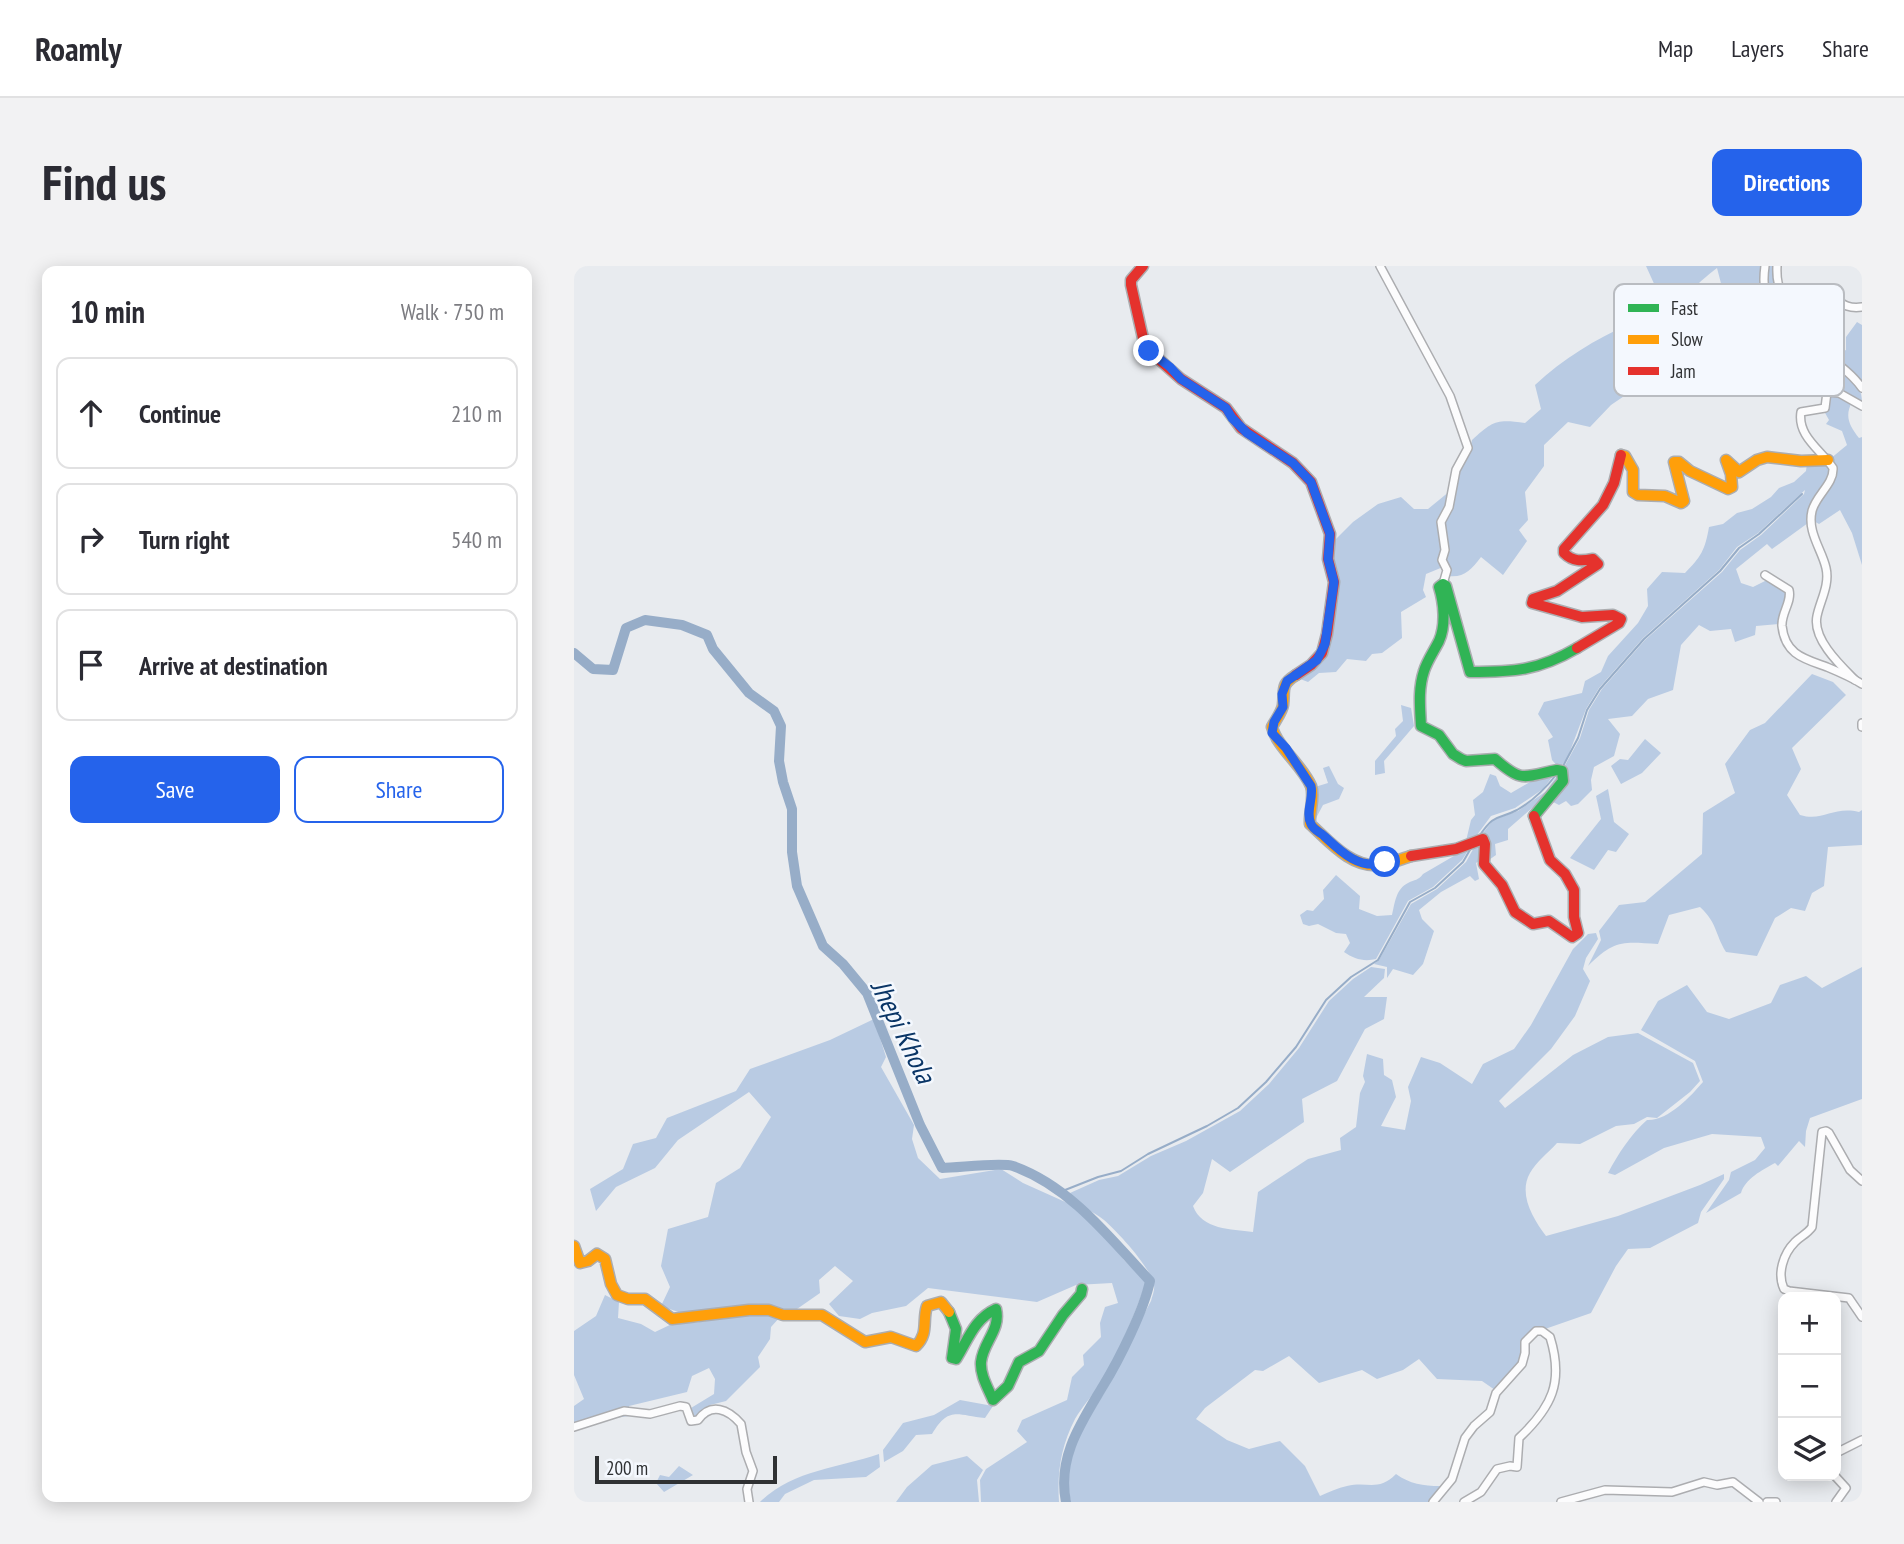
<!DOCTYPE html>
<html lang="en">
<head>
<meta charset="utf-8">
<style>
  :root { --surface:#fff; --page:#f2f2f3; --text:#2b2b33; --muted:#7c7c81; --line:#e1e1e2; --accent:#2563eb }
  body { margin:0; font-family:"PT Sans Narrow",sans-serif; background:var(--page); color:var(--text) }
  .controls { position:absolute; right:21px; bottom:21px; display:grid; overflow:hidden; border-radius:14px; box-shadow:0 4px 18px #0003 }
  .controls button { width:63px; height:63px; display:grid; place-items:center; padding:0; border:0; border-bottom:2px solid var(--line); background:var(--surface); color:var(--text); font:35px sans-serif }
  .scale { position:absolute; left:21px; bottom:18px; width:182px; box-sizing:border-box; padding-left:7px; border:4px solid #2f3133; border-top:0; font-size:19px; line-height:24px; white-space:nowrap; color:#2f3133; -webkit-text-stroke:5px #f4f8fe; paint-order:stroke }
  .stop { position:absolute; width:21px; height:21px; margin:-16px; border:5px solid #2563eb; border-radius:50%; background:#fff }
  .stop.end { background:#2563eb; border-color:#fff; box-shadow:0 2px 7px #0008 }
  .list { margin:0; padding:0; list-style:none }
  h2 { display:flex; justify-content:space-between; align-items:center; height:91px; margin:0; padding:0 28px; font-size:30px }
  h2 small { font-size:23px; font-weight:400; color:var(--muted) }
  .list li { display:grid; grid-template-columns:46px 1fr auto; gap:21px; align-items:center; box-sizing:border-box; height:112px; margin:0 14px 14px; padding:0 14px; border:2px solid var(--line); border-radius:14px }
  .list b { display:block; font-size:26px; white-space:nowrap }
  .list em { font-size:23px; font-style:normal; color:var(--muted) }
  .actions { display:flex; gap:14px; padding:21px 28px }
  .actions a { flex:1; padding:16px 0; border:2px solid var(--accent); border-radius:14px; text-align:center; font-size:24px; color:var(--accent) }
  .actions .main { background:var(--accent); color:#fff }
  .icon { flex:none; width:38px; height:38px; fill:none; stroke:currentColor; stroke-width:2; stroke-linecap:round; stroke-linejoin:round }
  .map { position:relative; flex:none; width:1288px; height:1236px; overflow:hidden; border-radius:14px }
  header { display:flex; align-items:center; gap:42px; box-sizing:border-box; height:98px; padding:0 35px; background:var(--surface); border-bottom:2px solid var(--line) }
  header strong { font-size:33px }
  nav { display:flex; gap:38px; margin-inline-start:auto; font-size:24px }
  .intro { display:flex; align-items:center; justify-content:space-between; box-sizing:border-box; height:168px; padding:0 42px }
  h1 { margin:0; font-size:49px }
  .button { padding:18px 32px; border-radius:14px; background:var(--accent); color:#fff; font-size:24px; font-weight:700 }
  main { display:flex; gap:42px; padding:0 42px }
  aside { flex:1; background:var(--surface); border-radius:14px; box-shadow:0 4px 18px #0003 }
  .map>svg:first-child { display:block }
</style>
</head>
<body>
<header>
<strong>Roamly</strong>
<nav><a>Map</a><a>Layers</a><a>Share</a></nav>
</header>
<div class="intro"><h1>Find us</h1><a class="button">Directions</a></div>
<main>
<aside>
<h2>10 min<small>Walk · 750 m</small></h2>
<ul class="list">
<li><svg class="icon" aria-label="ahead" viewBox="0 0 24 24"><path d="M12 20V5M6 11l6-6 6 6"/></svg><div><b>Continue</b></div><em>210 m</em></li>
<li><svg class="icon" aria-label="right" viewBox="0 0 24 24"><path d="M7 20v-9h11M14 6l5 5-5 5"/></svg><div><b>Turn right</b></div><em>540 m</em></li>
<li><svg class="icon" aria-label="arrive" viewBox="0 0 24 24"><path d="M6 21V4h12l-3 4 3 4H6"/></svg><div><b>Arrive at destination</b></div></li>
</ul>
<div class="actions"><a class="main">Save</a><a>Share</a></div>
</aside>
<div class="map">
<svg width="1288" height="1236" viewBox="0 0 1288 1236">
  <rect width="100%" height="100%" fill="#e8ebef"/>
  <g fill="#b9cbe3">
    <path d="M1072,0H1189L1188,19L1179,34L1176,52H1168L1150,29L1143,2C1125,16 1092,44 1091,68C1090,76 1096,88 1099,95H1119L1144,105L1149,117L1145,130L1130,129C1122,110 1108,109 1091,101L1074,127L1059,124L1037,139L1016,161L994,156L970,179V200L951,226L954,254L945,264L953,275L929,309L907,291C897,304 890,312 874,310C866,274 870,238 884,203C889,192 896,187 898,174C919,155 922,153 951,157L967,143L961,119C989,93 1021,73 1056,58L1061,36L1082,22Z"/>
    <path d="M1192,0H1201V9L1215,30L1206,49L1194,34Z"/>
    <path d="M1283,56L1288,59V118L1273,101L1258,91L1272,84V71Z"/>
    <path d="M1255,93C1271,104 1288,115 1288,136L1256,121L1259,111L1250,104Z"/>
    <path d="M1261,130L1278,136C1270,151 1276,160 1285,172L1288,171V299L1278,267L1266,244L1245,258L1238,254L1239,246L1260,209L1256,193L1273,179L1268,165L1252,158L1255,154L1250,145L1257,131Z"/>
    <path d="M1246,193L1254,198L1257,209L1234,257L1198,283L1193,278L1162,303L1167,317L1179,321L1193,314L1213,325L1205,358L1182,360L1181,369L1161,376L1157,363L1136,365L1125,359L1107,379L1099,424L1074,433L1058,450L1034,453L1046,468L1040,490L1020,501L1017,514L1018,524L1004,538L997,540L992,535L985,539L975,534L984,525L989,503L1006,472L1015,444L1028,423L1071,374L1148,306L1166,284L1187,269L1230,228L1231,224L1184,267L1163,281L1145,304L1069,372L1025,422L1012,443L993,493L985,502L978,494L974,474L979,471L964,448L970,436L1008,427L1011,415L1027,406L1034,390L1064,357L1074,340L1073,323L1088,306L1111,307C1127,291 1131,284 1135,261L1149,258L1163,247L1178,243L1197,231L1205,222L1220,216L1232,205L1233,197Z"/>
    <path d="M876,225L874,240L865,256L869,301L852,308L849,324L852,331L827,346L828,372L808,387L798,388L792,395L773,393L762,406L745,407L734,416L721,411L745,394L760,275L779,256L804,238L827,231L840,243H854Z"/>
    <path d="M1238,408L1259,416L1272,429L1218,482L1227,503L1213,529L1226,549C1249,556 1259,540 1285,546L1288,544V579L1254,581L1250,620L1238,627L1231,645L1217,642L1201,652L1183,690L1152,686C1140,666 1144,658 1126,641L1095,649L1084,678C1049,676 1041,673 1014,700L1027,674L1025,665L1045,639L1071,636L1128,588L1129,547L1161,527L1151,498L1176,464L1191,457Z"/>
    <path d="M827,439L837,442L840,460L810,495L811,507L801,509V495L822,470L821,463L829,455Z"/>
    <path d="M1071,473L1087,487L1068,507L1047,518L1037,500L1046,493L1054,494Z"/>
    <path d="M755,500L764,518L770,522L765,533L749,539L740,556L741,521L754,517L749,502Z"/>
    <path d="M982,506L969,523L941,542L917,550L900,573L892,575L897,554L901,549L899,534L909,526L916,508L922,510L926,520L937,527L961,513Z"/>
    <path d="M986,506L988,510L980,523L934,563V574L921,578L922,589L912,596L906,571L919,554L944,545L971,526Z"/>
    <path d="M1034,523L1040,556L1055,568L1042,586L1034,584L1020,604L996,592L1027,553L1022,530Z"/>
    <path d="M909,574L908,593L902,597L905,613L901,615L896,610L867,626L845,644L848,653L860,665L849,698L839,709L819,703L813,712V701L800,698L805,694L837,638L863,623L892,596L903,576Z"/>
    <path d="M897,580L888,594L859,621L834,635L802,693C790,696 780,693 770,686L776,677L772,668L762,667L744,658L735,660L729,658L726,649L733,644L739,645L750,633L749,624L762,609L786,630L785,643L803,650L818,649C821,636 822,623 834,617C841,613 844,615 849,608Z"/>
    <path d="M1022,667L1024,673L1012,692L1009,703L1016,715L1001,750L977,783L925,835L931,842L999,789L1034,771L1064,767L1119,797L1126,815L1116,826L1083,852L1073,851L1060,858L1042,860L1006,878L983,877C975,886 962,896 956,907C944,928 959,953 972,970L1044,950L1126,919L1150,908V913L1127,946L1124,957L1076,982L1054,983L1042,1000L1017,1047L971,1063L960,1064L944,1099L921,1124L908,1115L863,1113L845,1093L829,1104L803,1113L788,1104L745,1117L715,1090L689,1105L681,1104L631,1142L622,1153L653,1174L675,1183L706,1175L731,1200L746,1230C755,1226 764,1222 773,1220C794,1215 804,1226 822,1208C836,1218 849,1220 866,1220L864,1226L855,1236H497C485,1189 514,1156 536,1117C550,1091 562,1062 577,1035C578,1030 581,1025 580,1019C578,1003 543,965 530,954C519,945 503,940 496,927L525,914L544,910L577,890L612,875L666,845L695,818L725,782L755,735L779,713L797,701L811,703L810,712L790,731H813L810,753L791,763L763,815L728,833L730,856L656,906L638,893L629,927L619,940C628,964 657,963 679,966L684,926L734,893L767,884L766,872L782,861L786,827L791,816L789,810L793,788L809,793L810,809L818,814L822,831L807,860L831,864L837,835L834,821L847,791L866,797L898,818L909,798L940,783L957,759L999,683L1014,668Z"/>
    <path d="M1288,701V833L1236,852L1232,865L1231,881L1225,875L1204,900L1201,897C1188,904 1171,913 1167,927L1132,947L1155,914L1157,906L1181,894L1191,882L1187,871L1138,868L1090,882L1041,909L1034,907C1044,888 1057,868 1073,854C1094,855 1116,831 1129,816L1121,795L1067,764L1084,735L1113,719L1133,746L1155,753L1197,737L1206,719L1232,710L1248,722Z"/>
    <path d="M300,753L312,791L307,801L340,859L338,873L344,892L366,913L427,903L449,917L498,939L531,969L550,994L572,1015C563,1045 542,1092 526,1118C518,1130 508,1141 501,1153C487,1180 483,1206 485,1236H407L406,1214L412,1203L453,1176L443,1165L448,1154L493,1134L498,1111L510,1099L509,1089L527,1071L526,1057L531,1041L544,1037L538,1017L502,1019L463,1036L354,1022L332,1040L298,1047L286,1053L265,1050L255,1038L279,1015L261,1000L245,1014L246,1027L223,1043L210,1045L116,1050L87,1040L96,1021L87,1000L94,963L134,951L142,917L166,902L197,851L175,826L104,874L81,902L42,921L22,945L16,923L49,903L59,878L82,872L93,852L162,825L176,803L256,774Z"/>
    <path d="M31,1029L45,1036L44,1052L67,1058L81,1066L100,1057H120L179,1047L200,1048L206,1051L197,1061L196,1073L184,1091L186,1101L152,1135L136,1139L122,1152L115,1147L117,1142L140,1128L141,1113L135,1102L118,1110L113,1126L55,1140V1150L34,1153L14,1161L4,1156L0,1157V1140L10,1133L0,1109V1065L22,1050Z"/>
    <path d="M386,1134L419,1140L411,1152C382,1149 375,1140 358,1168L342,1169L329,1185L310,1196L309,1184L329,1157L360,1149Z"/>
    <path d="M305,1188L306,1201L292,1211L240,1214L211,1228L205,1236H186C219,1204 264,1202 305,1188Z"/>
    <path d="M393,1190L409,1204L403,1214L405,1236H322L333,1221L358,1199Z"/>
    <path d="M105,1200L119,1209L90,1226L82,1217L86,1209L95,1211Z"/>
  </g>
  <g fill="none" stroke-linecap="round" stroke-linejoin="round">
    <g stroke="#97adc8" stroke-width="2">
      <path d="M988,502L1004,472L1013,444L1026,423L1070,373L1146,305L1165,282L1185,268L1228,228"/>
      <path d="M906,569C922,546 922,555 943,544C959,535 971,523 982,509"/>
      <path d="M486,926L524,911L547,905L574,888L633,860L664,842L692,816L722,781L752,734L777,711L804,694L836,636L861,622L889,596L897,582"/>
    </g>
    <path stroke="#97adc8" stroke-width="10" d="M0,387L19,403L39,404L52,362L71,354L108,359L133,369L139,383L175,427L200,445L207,460L205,495L209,516L218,543V586L223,620L249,680L269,698L293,727L346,859L368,902C384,902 426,896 439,900C496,920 536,972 576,1015C570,1044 545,1094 529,1120C507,1157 483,1191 492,1236"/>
    <g stroke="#acadb0" stroke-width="10">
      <g id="street">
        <path d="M806,0L876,130L894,182L882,204L875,241L867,256L871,284L868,294L873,304L869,318"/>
        <path d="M1191,0C1184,50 1212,50 1241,76C1245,80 1248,85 1252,88C1266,101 1277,106 1288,122"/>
        <path d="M1203,0C1201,46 1227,19 1248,26C1265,31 1267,44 1288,41"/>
        <path d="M1191,309L1215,324C1218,336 1207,347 1208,360C1211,389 1231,393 1253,401C1265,406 1277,411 1288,418"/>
        <path d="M1281,414C1267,400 1238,373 1243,350C1246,335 1256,319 1252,302C1248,284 1233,266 1238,245C1242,229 1260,218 1259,202C1247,184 1223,170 1227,146L1251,142L1253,126L1265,127L1288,140"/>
        <path d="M1288,457V461"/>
        <path d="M1288,915L1276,904L1255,867L1252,865L1248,866L1238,961C1233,968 1227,970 1221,976C1209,988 1203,1008 1210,1023L1215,1025L1275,1032L1288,1051"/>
        <path d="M0,1161L50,1145L76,1148L106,1140L112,1141L117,1155L124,1154C137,1136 154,1143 167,1158L172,1186L179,1205L173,1223L175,1236"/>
        <path d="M1262,1187L1288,1174"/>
        <path d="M1261,1210L1272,1222L1262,1236"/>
        <path d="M859,1236L878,1213L891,1172L900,1160L916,1146L922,1127L948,1098L951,1087V1076L962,1065H968L976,1071C990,1116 978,1141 945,1172L943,1201L936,1200L923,1203L907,1226L890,1236"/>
        <path d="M987,1236L1031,1224L1098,1226L1130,1216L1143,1219L1159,1216L1185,1236"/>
        <path d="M1193,1236H1202"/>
      </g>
    </g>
    <g stroke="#acadb0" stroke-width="13">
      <g id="fast">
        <path d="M960,550L989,515L988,505L983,504C949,511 948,517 921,493L892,495L887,493L879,488L865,469L847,460C846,441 844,423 850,405C853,395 860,385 865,375C872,359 870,337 865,321L869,318L872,320L896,406C939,406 964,405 1003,382"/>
        <path d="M375,1046L382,1063L378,1092L382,1093C394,1074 400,1053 422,1043C427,1064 409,1076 407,1096C406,1109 414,1122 419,1134L434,1120L445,1096L465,1085L489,1049L507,1028L508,1023"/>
      </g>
    </g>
    <g stroke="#acadb0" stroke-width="13">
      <g id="slow">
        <path d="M1047,189L1051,190L1059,204V226L1064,229L1091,230L1107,237L1110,235L1100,196H1105L1116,205L1154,223L1158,221L1157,208L1152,194L1165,206L1183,194L1193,191L1227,195L1254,194"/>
        <path d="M722,409C706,419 711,423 709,439C708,446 701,455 698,461C703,481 728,499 737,520C741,531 735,546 736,558C755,575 777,602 805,599C816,598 827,593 837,590"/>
        <path d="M0,980L6,997L14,995L23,988L31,993L37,1018L43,1029L54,1033H71L98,1053L175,1044H195L209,1049H248L291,1076L317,1071L342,1080C355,1067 348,1055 353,1040L367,1036L375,1046"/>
      </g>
    </g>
    <g stroke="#acadb0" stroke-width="13">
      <g id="jam">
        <path d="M569,0L557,14V19L571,81L607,113L652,142L667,162L719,197L737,216L756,268L754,293L760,316L753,368L748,387L737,399L722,409"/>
        <path d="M1003,382L1045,357L1047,353L1039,349L1008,351L958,337L959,333L983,325L1024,298L1019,293C1008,295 999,296 990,287V283L1029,239L1040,217L1047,189"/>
        <path d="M837,590L882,583L909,573L911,578L910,598L928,619L941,646L959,658L975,655L998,671L1004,667L1000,651V624L991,608L976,594L960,550"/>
      </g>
    </g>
    <use href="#street" stroke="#fcfcfd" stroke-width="7"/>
    <use href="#fast" stroke="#30b455" stroke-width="10"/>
    <use href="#slow" stroke="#ff9f0a" stroke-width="10"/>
    <use href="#jam" stroke="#e5322d" stroke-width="10"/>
  </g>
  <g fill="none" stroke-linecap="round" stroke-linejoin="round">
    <path stroke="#2563eb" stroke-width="9" d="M575,85L596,101L607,113L652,142L658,152L673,167L719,197L737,216L756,268L754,293L760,316L751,378L743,394L713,415L708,428L709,441L700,456L698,467L712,482L737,520C740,532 731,546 737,558C739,563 745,566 749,569C766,585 786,605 811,596"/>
  </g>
  <g text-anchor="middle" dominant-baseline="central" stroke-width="5" stroke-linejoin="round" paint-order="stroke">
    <g font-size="28" font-style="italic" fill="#0a3566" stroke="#f4f8fe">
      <text transform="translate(330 765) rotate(64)">Jhepi Khola</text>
    </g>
  </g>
  <rect x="1040" y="18" width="230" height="112" rx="10" fill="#f4f8fe" stroke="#b9bcc1" stroke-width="2"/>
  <rect x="1054" y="38" width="31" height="8" fill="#30b455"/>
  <rect x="1054" y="69" width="31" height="9" fill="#ff9f0a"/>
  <rect x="1054" y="101" width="31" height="8" fill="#e5322d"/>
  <g font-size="19" fill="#2f3133">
    <text x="1097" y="49">Fast</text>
    <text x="1097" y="80">Slow</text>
    <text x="1097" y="112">Jam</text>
  </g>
</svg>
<div class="controls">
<button>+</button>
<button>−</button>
<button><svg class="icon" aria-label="layers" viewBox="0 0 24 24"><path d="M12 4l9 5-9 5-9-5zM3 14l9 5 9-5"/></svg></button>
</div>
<div class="scale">200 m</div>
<div class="stop" style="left:811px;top:596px"></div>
<div class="stop end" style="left:575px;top:85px"></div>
</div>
</main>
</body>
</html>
